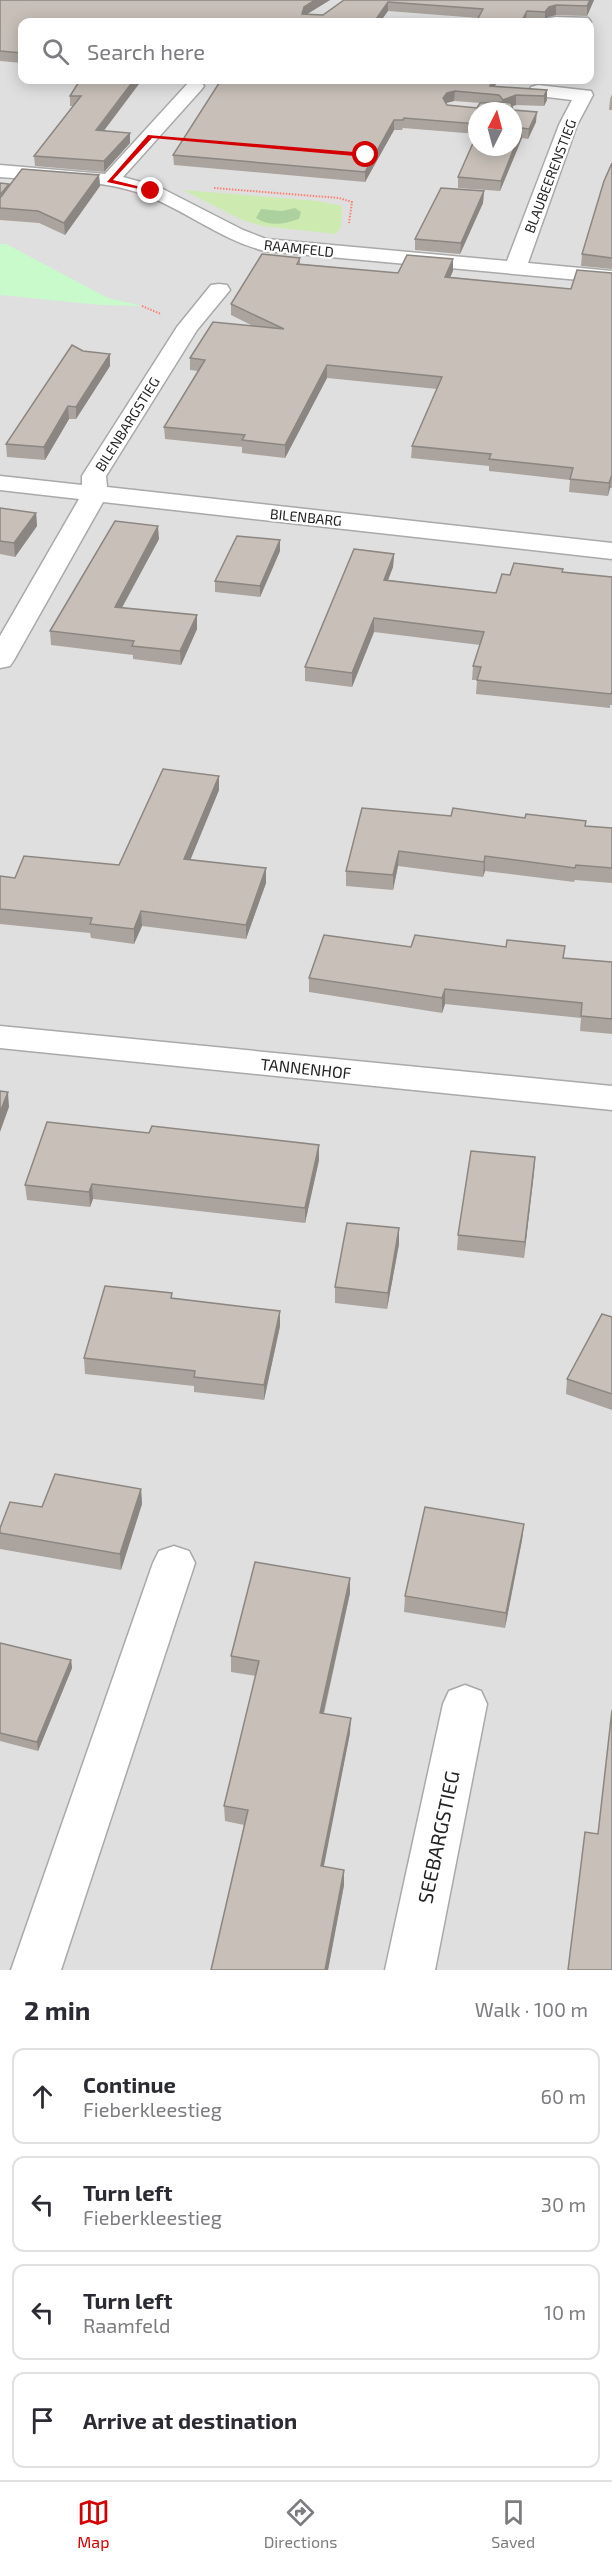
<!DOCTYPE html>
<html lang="en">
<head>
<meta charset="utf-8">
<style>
  :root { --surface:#fff; --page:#f7f7f7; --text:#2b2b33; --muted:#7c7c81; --line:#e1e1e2; --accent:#d40000 }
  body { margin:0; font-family:"Exo 2",sans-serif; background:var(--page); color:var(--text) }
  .compass { position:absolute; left:468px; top:102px; width:54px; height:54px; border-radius:50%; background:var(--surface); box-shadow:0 3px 15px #0003; rotate:6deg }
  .stop { position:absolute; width:18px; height:18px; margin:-14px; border:4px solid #d40000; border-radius:50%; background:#fff }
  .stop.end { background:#d40000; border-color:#fff; box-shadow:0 2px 6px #0008 }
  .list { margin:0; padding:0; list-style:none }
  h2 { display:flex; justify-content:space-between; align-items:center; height:78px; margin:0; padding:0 24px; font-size:26px }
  h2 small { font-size:20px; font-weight:400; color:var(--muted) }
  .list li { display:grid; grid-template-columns:39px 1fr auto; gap:18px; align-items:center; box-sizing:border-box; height:96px; margin:0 12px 12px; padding:0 12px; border:2px solid var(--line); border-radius:12px }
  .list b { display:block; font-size:22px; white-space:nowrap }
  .list p { margin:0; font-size:20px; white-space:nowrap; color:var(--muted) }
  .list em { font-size:20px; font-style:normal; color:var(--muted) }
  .icon { flex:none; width:33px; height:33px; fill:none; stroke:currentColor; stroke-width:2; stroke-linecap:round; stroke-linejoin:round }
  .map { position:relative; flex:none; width:612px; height:1970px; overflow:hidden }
  .search { position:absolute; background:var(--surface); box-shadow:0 3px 15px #0003; left:18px; right:18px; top:18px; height:66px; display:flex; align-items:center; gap:15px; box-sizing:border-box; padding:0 21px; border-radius:12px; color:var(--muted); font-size:22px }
  .sheet { height:510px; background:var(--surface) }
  nav { display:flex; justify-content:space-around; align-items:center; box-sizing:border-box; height:84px; border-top:2px solid var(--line); background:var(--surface); font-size:16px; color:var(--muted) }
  nav a { display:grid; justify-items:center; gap:3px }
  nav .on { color:var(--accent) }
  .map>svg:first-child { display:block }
</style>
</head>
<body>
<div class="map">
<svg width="612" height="1970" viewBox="0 0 612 1970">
  <rect width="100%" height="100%" fill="#f2efe9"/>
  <path fill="#e0dfdf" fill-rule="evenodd" d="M0,0H612V1970H0ZM22,22H590V80H22ZM477,111H513V147H477Z"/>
  <path fill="#cdebb0" d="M183,190L318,201L342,206L341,227L336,234L262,226L242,220Z"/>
  <path fill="#add19e" d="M295,208L301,212L299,219C284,224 270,227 256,218L261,209L282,211Z"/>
  <path fill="#c8facc" d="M0,244H6L108,298L142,306L100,305L0,295Z"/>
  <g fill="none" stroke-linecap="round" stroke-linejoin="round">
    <g stroke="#a9a9a9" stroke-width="3">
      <g id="minor">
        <path d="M556,17L588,18L591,22H547L550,18Z"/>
        <path d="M195,80L201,82L204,86L201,90L123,177L159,187L243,230L266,239L507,261L559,125L572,100L531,95L529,91L531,87L538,85L591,91L593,95L577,125L528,263L612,271V283L265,251C221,240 187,211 145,195C100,178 48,181 0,177V165L105,174L189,82Z"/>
        <path d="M219,284L227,285L230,290L197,330L106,476L107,487L612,543V559L103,502L14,660L10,666L0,668V636L79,499L0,490V476L82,485V476L177,327L211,285Z"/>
        <path d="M0,1026L612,1086V1110L0,1048Z"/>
        <path d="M174,1546L189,1551L195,1563L61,1970H11L153,1563L159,1551Z"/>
        <path d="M465,1685L481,1691L487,1704L435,1970H385L443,1704L449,1691Z"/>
      </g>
    </g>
    <g stroke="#fa8072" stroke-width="2" stroke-dasharray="1.5 1.5" stroke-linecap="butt">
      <path d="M214,188L339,198L352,202L349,223"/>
      <path d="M142,306L161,314"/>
    </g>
    <use href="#minor" fill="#fff" fill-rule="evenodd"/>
  </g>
  <g fill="#aba49e" fill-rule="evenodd">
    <path d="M0,0H330L307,14L323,15L344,0H594L587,16L556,15L548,17L545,22L478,18L388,11L380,22H22V63L0,61Z"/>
    <path d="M80,80L104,131L130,143L104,172L35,166L34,156L74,106H70V96Z"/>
    <path d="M498,80L495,86L547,90V100L544,106L516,105L512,106L513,110L536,122L528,139L522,138L500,191L458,188V177L477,134L403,128L402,130H394L365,182L174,165L173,155ZM454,101L481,103L477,108L447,105L446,103ZM477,111L513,147H477Z"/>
    <path d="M612,94V110H609L610,99Z"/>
    <path d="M612,163V269L581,266L582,254Z"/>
    <path d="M99,175L100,186L65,235L39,223L0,220V183L9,184L10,186Z"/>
    <path d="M484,191L483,203L460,254L415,250V239Z"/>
    <path d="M300,258V264L398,273L453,271L450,277L571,289L612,273V488H610L608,496L569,492L570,480L489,471V466L411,458L412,446L437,389L327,378L285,458L242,453V447L165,439L164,427L198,371L190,370V358L253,326L231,315V304Z"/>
    <path d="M83,351L110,354V366L76,419H69L45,460L7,457L6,444Z"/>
    <path d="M0,508L36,513L37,526L15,557L0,554Z"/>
    <path d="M159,539L122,608L197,615V629L181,665L133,659V655L51,645L50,631Z"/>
    <path d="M280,551L260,597L215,592V581Z"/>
    <path d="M394,554L393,567L388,580L496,593L510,575L562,572L612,577V705H610V708L476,694L477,680H472L473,666L480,645L374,632L352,687L305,681V667Z"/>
    <path d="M219,790L190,860L266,868V883L246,939L142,926L134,944L91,938L90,933L0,924V876L15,878L119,865Z"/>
    <path d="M451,816L612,828V883L575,880L574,882L485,871L483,877L398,866L393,890L346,886V871Z"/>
    <path d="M411,947L564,958L612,962V1034L580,1031L581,1018L445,1004L442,1013L309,992V978Z"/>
    <path d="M535,1157L524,1258L457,1250L458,1235Z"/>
    <path d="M319,1160L305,1223L93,1199L90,1207L27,1200L25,1185Z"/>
    <path d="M399,1244L387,1309L335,1303V1287Z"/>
    <path d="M173,1299L280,1326L264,1400L194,1392V1386L85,1374L84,1358Z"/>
    <path d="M612,1317V1410L566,1394L567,1379Z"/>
    <path d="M141,1489L142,1504L121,1570L0,1549V1528L42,1507Z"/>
    <path d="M524,1524L522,1540L505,1628L404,1612L405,1596Z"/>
    <path d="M350,1593L324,1714L350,1733L323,1866L344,1885L328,1970H211L244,1825L225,1821L224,1806L256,1676L231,1672V1656Z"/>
    <path d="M0,1643L71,1660L72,1668L38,1751L0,1741Z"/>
  </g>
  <g fill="#8b8681">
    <path d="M315,0H330L304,16L302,14L304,7Z"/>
    <path d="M590,0H594L587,16V6Z"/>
    <path d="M388,2V11L380,22H374Z"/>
    <path d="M556,5V15L548,17L545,22V12L549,7Z"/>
    <path d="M527,11L526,20L525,22H521Z"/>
    <path d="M134,80H142L97,140L96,130Z"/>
    <path d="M493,80H498L490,95V86Z"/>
    <path d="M547,90V100L544,106V96Z"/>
    <path d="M455,91L454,101L446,103L443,108V98L447,93Z"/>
    <path d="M516,95V105L502,110L503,100Z"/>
    <path d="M537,112L536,122L528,139L529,129Z"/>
    <path d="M394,120V130L365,182V172Z"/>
    <path d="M522,128V138L500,191L501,181Z"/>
    <path d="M130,133V143L104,172V161Z"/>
    <path d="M99,175L100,186L65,235L64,223Z"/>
    <path d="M484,191L483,203L460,254L461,243Z"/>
    <path d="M453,259V271L445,289V277Z"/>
    <path d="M110,354V366L76,419V407Z"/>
    <path d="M327,365V378L285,458V445Z"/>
    <path d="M68,406L69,419L45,460L44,447Z"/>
    <path d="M611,475L610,488L608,496L609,483Z"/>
    <path d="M36,513L37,526L15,557L14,543Z"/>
    <path d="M158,526L159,539L115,620V607Z"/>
    <path d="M280,540V551L260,597V586Z"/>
    <path d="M394,554L393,567L383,593L384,580Z"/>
    <path d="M197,615V629L181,665L180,651Z"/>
    <path d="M374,618V632L352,687V673Z"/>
    <path d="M219,776V790L185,873L184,859Z"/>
    <path d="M399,851L398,866L393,890V875Z"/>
    <path d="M485,856V871L483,877L484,862Z"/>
    <path d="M266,868V883L246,939V925Z"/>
    <path d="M141,911L142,926L134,944V929Z"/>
    <path d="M445,989V1004L442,1013V998Z"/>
    <path d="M8,1092L9,1107L0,1132V1112Z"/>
    <path d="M319,1145V1160L305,1223V1208Z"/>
    <path d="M535,1157L534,1173L524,1258L525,1242Z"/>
    <path d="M92,1184L93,1199L90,1207L89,1192Z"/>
    <path d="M399,1228V1244L387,1309L388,1293Z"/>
    <path d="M280,1311V1326L264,1400V1385Z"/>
    <path d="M141,1489L142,1504L121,1570L120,1554Z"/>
    <path d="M524,1524L522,1540L505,1628L506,1613Z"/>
    <path d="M350,1578V1593L320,1728V1713Z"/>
    <path d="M71,1660L72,1668L38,1751L37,1742Z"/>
    <path d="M351,1718L350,1733L321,1881V1866Z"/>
    <path d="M344,1870V1885L328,1970H325Z"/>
  </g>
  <g fill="#c7bfb8" stroke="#8b8681" stroke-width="1.5">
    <path d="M0,0H315L304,7L302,14L323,15L344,0H590L587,6L556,5L549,7L545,12L527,11L521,22H476L483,9L388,2L374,22H22V53L0,51Z"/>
    <path d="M80,80H134L96,130L130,133L104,161L34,156L81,96H70Z"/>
    <path d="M221,80H493L490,86L547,90L544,96L516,95L503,100L499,95L455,91L447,93L443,98L447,105L477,108L480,103L503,102L511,103L513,110L537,112L529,129L522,128L501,181L458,177L477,134V147H513V111H477V124L404,118L403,120H394L365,172L173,155Z"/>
    <path d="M612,163V258L582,254L604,181Z"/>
    <path d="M22,169L99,175L64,223L38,211L0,208V198Z"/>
    <path d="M0,183L9,184L0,195Z"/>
    <path d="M441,188L484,191L461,243L415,239Z"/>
    <path d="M262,254L300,258L297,264L398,273L407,255L453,259L445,277L571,289L577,270L612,273V475L609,483L570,479L573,468L489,459L491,454L412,446L442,377L327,365L285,445L242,440L245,435L164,427L205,360L190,358L213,322L284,329L231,304Z"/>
    <path d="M72,345L83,351L110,354L76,407L68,406L44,447L6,444Z"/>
    <path d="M0,508L36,513L14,543L0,541Z"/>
    <path d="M115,521L158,526L115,607L197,615L180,651L132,646L134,641L50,631Z"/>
    <path d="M237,536L280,540L260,586L215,581Z"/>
    <path d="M354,549L394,554L384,580L496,593L502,574L510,575L514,563L563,569L562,572L612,577V691L611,694L477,680L481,667L473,666L484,632L374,618L352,673L305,667Z"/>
    <path d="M163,769L219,776L184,859L266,868L246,925L141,911L134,929L90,924L92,918L0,909V876L15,878L24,856L119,865Z"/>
    <path d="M362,808L451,816L453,808L525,818L526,814L586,821L585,826L612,828V868L576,865L575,868L485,856L484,862L399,851L393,875L346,871Z"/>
    <path d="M324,935L411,947L415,935L506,947L507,940L565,946L563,958L612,962V1019L581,1016L582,1003L445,989L442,998L309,978Z"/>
    <path d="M0,1091L8,1092L0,1112Z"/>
    <path d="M47,1122L149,1133L152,1126L319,1145L305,1208L92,1184L89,1192L25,1185Z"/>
    <path d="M471,1151L535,1157L525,1242L458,1235Z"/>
    <path d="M347,1223L399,1228L388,1293L335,1287Z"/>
    <path d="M105,1286L172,1293L171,1298L280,1311L264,1385L194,1377L195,1371L84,1358Z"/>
    <path d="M602,1314L612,1317V1394L567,1379Z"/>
    <path d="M55,1474L141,1489L120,1554L0,1533V1528L10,1502L42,1507Z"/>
    <path d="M425,1507L524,1524L506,1613L405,1596Z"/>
    <path d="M255,1562L350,1578L320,1713L351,1718L321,1866L344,1870L325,1970H211L248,1810L224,1806L259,1661L231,1656Z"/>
    <path d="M0,1643L71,1660L37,1742L0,1733Z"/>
    <path d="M612,1710V1970H568L585,1832L598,1834Z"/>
  </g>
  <path fill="#d40000" d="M148,135L366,153L368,155L366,157L152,138L113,180L153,190V192L107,182Z"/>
  <g text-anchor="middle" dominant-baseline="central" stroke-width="4.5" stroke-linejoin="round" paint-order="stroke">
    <g font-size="14" fill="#222" stroke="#fff">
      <text transform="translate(550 176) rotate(-69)">BLAUBEERENSTIEG</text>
      <text transform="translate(299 248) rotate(6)">RAAMFELD</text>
      <text transform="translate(127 424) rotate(-58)">BILENBARGSTIEG</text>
      <text transform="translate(306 517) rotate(6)">BILENBARG</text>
    </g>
    <g font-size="16" fill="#222" stroke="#fff">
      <text transform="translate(306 1068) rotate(6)">TANNENHOF</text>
    </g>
    <g font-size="20" fill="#222" stroke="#fff">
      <text transform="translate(438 1837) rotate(-78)">SEEBARGSTIEG</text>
    </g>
  </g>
</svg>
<svg class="compass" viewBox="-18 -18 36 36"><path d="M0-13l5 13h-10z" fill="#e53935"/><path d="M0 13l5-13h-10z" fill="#7c7c81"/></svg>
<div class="stop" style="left:366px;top:155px"></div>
<div class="stop end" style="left:151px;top:191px"></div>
<div class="search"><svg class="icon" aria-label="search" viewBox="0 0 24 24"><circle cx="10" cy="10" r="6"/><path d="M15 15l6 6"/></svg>Search here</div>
</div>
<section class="sheet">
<h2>2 min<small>Walk · 100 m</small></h2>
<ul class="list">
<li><svg class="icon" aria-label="ahead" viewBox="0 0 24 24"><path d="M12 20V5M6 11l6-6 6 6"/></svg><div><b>Continue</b><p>Fieberkleestieg</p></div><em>60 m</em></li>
<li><svg class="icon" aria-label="left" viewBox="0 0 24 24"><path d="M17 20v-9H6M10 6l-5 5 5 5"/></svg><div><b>Turn left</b><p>Fieberkleestieg</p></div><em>30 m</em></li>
<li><svg class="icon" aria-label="left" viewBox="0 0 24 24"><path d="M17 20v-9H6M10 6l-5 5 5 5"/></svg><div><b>Turn left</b><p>Raamfeld</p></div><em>10 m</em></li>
<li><svg class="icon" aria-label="arrive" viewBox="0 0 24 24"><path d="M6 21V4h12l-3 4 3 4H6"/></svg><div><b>Arrive at destination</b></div></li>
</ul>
</section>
<nav>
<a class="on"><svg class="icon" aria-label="map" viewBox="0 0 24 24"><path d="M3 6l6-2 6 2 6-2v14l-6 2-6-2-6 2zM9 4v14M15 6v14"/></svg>Map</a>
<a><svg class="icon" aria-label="directions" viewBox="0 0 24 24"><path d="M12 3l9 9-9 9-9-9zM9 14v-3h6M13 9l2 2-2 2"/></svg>Directions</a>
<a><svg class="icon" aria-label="saved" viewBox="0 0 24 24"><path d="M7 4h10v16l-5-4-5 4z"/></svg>Saved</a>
</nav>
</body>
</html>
